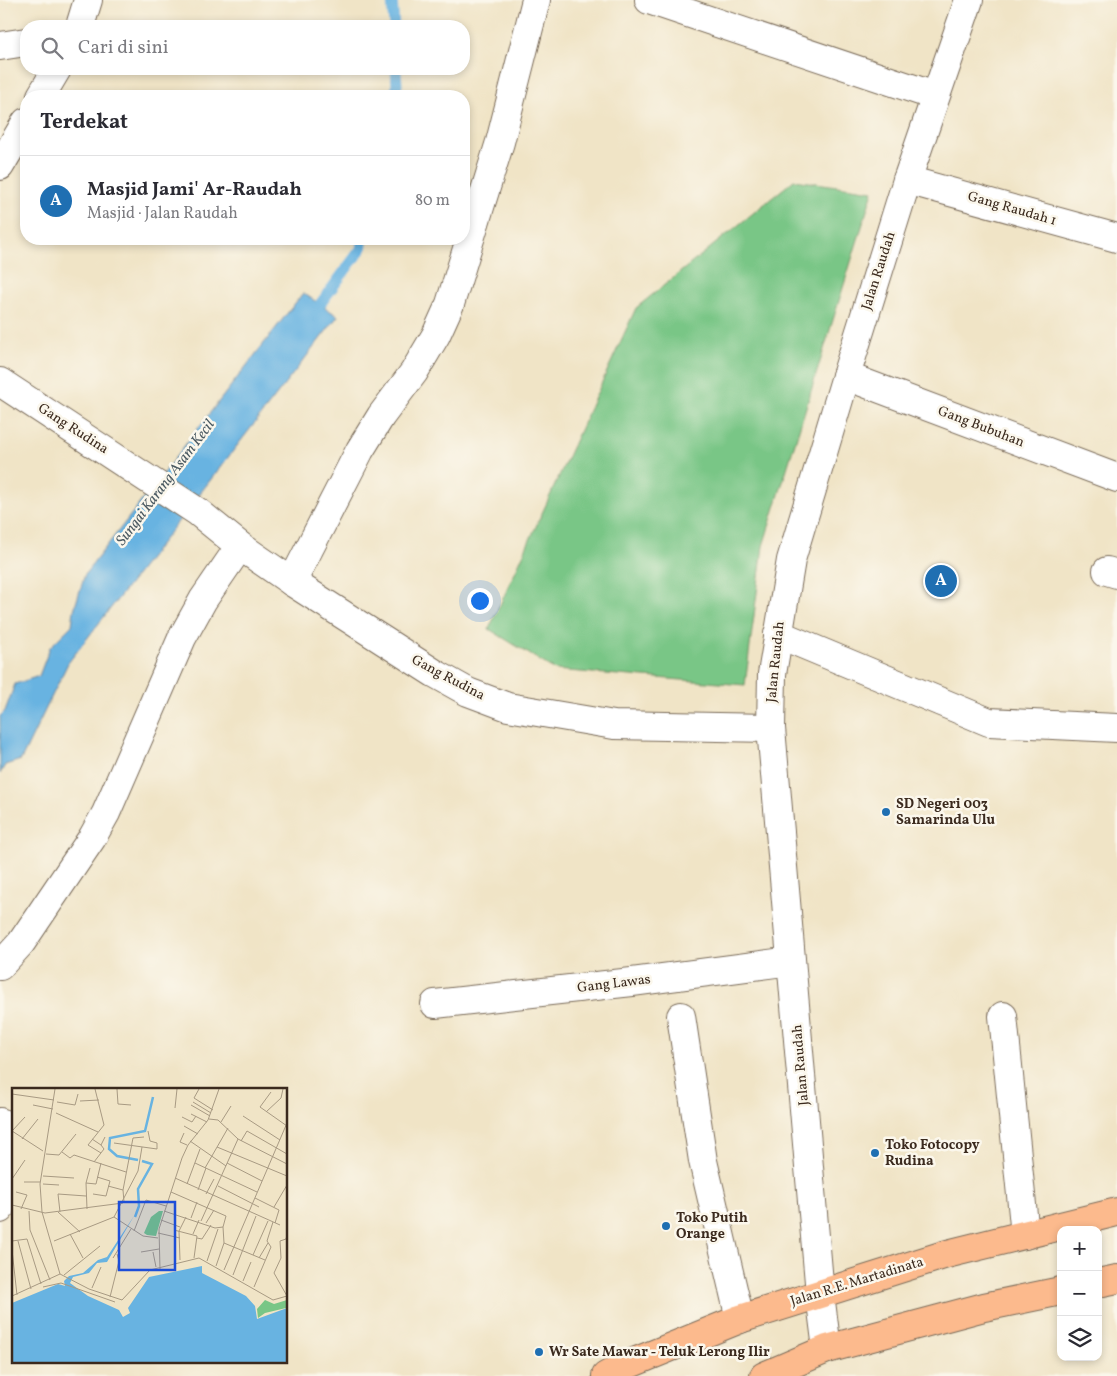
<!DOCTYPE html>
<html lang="id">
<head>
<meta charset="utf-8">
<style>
  :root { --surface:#fff; --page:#f7f7f7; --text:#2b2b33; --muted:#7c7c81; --line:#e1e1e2; --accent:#1f6fb2 }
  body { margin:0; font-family:Vollkorn,serif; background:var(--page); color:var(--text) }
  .controls { position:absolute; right:15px; bottom:15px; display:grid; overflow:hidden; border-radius:10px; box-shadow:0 2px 8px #0003 }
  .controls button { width:45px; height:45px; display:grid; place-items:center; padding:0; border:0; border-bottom:1px solid var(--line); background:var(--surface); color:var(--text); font:25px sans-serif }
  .you { position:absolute; left:479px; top:600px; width:18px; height:18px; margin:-12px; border:4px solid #fff; border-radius:50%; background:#1a73e8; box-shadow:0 0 0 8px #1a73e833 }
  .badge { display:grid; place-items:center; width:32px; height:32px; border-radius:50%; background:var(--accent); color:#fff; font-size:16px; font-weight:700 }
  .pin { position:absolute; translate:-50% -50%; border:2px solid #fff; box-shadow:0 1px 5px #0006 }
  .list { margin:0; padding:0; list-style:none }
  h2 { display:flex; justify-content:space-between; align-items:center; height:65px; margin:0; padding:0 20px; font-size:21px }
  h2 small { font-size:16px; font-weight:400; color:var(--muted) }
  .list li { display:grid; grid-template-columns:32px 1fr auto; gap:15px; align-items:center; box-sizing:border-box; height:90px; padding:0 20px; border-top:1px solid var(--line) }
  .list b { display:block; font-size:19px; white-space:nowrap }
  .list p { margin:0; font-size:16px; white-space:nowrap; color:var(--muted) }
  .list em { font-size:16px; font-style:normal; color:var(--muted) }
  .icon { flex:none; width:28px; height:28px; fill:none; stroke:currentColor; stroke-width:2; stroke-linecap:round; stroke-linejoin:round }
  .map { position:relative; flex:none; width:1117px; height:1376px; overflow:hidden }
  .search { position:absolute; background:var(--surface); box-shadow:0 2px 8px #0003; left:20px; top:20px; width:450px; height:55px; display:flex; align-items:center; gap:12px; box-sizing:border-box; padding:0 18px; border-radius:20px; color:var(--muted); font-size:19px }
  .panel { position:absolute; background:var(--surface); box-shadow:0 2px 8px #0003; left:20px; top:90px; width:450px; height:155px; border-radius:20px }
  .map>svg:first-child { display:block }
</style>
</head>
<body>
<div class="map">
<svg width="1117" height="1376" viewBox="0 0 1117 1376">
  <rect width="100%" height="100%" fill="#fbf7ec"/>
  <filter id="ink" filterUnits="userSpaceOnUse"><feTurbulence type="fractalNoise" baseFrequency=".02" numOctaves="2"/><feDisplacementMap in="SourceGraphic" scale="10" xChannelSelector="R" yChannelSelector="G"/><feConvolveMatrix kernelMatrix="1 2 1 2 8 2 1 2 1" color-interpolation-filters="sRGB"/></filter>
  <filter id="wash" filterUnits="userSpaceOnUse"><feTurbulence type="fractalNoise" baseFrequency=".0096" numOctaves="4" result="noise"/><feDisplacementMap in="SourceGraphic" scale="20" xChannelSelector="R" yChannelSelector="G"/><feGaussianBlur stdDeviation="1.12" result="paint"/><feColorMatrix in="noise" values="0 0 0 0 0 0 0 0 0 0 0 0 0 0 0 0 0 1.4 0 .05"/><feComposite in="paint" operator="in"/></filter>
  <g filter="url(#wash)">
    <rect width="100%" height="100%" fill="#f0e4c6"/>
    <path fill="#79c686" stroke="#5a7852" d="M794,180L873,191L763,546L745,685L555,670L489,629L636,308Z"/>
    <path fill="#68b3e1" stroke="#526e80" d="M303,293L338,316L68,663L21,760L5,765L0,774V716L5,711L15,684L39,676L50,647L72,625L74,610L85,574Z"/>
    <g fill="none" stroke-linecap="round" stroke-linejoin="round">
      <g stroke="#68b3e1" stroke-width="11">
        <path d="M392,0L394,26"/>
        <path d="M395,96L397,85L396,69"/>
        <path d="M312,315L361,249L363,239"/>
      </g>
    </g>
  </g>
  <g filter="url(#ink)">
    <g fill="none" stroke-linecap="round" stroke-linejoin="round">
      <g stroke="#7a6b59" stroke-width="30">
        <g id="minor">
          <path d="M649,0L935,96"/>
          <path d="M80,26L88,0"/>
          <path d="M0,46L26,42"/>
          <path d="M41,96L57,69"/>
          <path d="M0,166L26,122"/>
          <path d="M907,180L1117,238"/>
          <path d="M846,376L1117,478"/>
          <path d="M0,382L198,512L240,546L292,582L434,673L468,692L508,707L614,725L771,728"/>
          <path d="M1107,571L1117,574"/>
          <path d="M292,582L360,450L381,416L414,372L436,335L450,304L500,142L536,0"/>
          <path d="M778,634L989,722L1117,728"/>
          <path d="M0,966L21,943L92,838L106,813L182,638L203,600L240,546"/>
          <path d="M435,1004L632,982L791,961"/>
          <path d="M681,1016L703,1161L740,1319"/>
          <path d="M1003,1016L1025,1235"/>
          <path d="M0,1122L2,1158L0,1209"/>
          <path d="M827,1349L820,1294L771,728L772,674L791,560L846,376L907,180L969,0"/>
        </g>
      </g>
      <g stroke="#7a6b59" stroke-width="30">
        <g id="highway">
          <path d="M1098,1283L1117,1279"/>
          <path d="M606,1376L622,1367L740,1319L947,1254L1117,1212"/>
          <path d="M764,1376L827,1349L984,1307L1061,1291"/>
        </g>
      </g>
      <use href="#minor" stroke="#fff" stroke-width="28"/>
      <use href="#highway" stroke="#fcba8d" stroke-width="28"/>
    </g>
  </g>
  <g fill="#1f6fb2" stroke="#fbf7ec" stroke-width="2">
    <circle cx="886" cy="812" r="5"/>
    <circle cx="875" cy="1153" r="5"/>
    <circle cx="666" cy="1226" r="5"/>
    <circle cx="539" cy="1352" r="5"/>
  </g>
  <g text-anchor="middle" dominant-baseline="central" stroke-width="5" stroke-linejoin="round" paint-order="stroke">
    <g font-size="14" fill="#3b2a1e" stroke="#fbf7ec">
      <text transform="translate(1012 209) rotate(16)">Gang Raudah 1</text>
      <text transform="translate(879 271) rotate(-72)">Jalan Raudah</text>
      <text transform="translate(981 427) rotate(21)">Gang Bubuhan</text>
      <text transform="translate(73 429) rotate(33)">Gang Rudina</text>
      <text transform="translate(776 662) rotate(-84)">Jalan Raudah</text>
      <text transform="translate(448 678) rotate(28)">Gang Rudina</text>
      <text transform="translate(614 984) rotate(-7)">Gang Lawas</text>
      <text transform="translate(801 1065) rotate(-95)">Jalan Raudah</text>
      <text transform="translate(857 1282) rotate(-17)">Jalan R.E. Martadinata</text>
    </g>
    <g font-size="14" font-weight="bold" fill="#3b2a1e" stroke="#fbf7ec" text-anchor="start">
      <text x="896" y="804">SD Negeri 003<tspan x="896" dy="16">Samarinda Ulu</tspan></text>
      <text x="885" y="1145">Toko Fotocopy<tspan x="885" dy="16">Rudina</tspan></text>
      <text x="676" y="1218">Toko Putih<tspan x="676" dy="16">Orange</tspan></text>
      <text x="549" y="1352">Wr Sate Mawar - Teluk Lerong Ilir</text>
    </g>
    <g font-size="15" font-style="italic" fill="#4b5a62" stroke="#fbf7ec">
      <text transform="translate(166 483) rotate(-53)">Sungai Karang Asam Kecil</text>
    </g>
  </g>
  <g transform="translate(12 1088)">
    <rect width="275" height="275" fill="#f0e4c6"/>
    <path d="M147,123H151L144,148L135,147L132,145L139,129ZM253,212L262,216L275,212L274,220L253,225L246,230L245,221Z" fill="#79c686"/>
    <path d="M122,128L95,174L85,175L77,185L61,189L58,195L76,208L107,222L111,229L118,225L116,220L137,189L190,178V185L234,208L243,218L245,231L275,220V274H0V215L46,196L53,198L52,193L57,188L71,185L86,172L95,169Z" fill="#68b3e1"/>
    <path fill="none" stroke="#68b3e1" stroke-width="2.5" d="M126,72L105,68L97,61L98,50L133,43L141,9M123,129L127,118L126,101L140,76L130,73"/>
    <path fill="none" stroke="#a89a83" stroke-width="1" d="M83,1L92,37L76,57L89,65M105,1L106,16L119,17M187,1L182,10L201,22M259,4L248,19L275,38M0,6L42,12M68,13L87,12M45,14L63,17L66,6M181,14L199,25M21,17L41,21M179,17L198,28M163,20L165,1M254,24L269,10L271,1M44,25L86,44M179,26L195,34M231,28L268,52M170,29L180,34L184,28M197,31L206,32L226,51L275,76M209,34L219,18M172,38L186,46M0,43L31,63M0,43L13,29M172,45L168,54L175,57M10,51L26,31M80,51L89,57L93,49M178,53L214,78M229,53L235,43L275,66M102,55L145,61V55L138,53L136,43M205,59L275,88M50,64L58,70L62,67L114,84M34,66L47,67L64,46M82,74L92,61L89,57M183,75L245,104M215,75L250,93M193,80L216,40M31,88L62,90M163,90L268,137M0,91L13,72M12,94H28M74,95L84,96L89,75M31,96L47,97M175,96L188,61M96,98L111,102M206,98L247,119M186,102L194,80M4,104L15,107L9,121M159,104L214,128L211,139M81,106L94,108L98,93L85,89M194,106L202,91M243,110L267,122L263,135M112,114L111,102L121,50L132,49M0,117L33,125L111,115M262,119L275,97M75,121L74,95L78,80M17,123L18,142L38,192M152,123L203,140L211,139M46,124L68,144M48,124L46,106L74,108M102,129L131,148L146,150M179,130L185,114M149,132L168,139M189,133L226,51M194,135L202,122M162,142L185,148L182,170M122,143L134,112L154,118M146,145L168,150M58,146L71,170M181,146L187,132M185,150L190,151L199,137M0,153L15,151L29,196M6,153L19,201M42,153L102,129L126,83L130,59M212,155L253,172M0,162L5,207M129,164L147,161M141,164L144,179M241,167L256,133M101,170L119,141M247,170L256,155M168,172L167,143L174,129M195,173L206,141M204,178L212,155L211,139M148,181L147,141L170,70L176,57L196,32L207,1M212,182L275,35M48,186L77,201L110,212L138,182L187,170L261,212L275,208M52,187L88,158M221,187L244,128M231,193L239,174M31,199L49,195L103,214M242,199L259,159L255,153L261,134M80,200L89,179M0,208L48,186L30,124L28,96L43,1M275,208L262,185L269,170L268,153L274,151L275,147M98,209L107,173L105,166"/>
    <path fill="#1d4ed8" fill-opacity="0.15" stroke="#1d4ed8" stroke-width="2.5" d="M107,114H163V182H107Z"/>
    <rect width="275" height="275" fill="none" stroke="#3b2a1e" stroke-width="2.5"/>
  </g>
</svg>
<div class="controls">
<button>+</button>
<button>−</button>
<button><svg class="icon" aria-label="layers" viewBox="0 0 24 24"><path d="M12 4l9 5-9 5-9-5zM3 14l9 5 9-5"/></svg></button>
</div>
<div class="you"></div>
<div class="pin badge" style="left:941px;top:581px">A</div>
<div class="search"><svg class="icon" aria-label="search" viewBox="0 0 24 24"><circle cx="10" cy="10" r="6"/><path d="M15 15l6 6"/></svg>Cari di sini</div>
<section class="panel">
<h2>Terdekat<small></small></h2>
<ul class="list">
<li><span class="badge">A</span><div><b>Masjid Jami' Ar-Raudah</b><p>Masjid · Jalan Raudah</p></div><em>80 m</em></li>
</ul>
</section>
</div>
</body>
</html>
